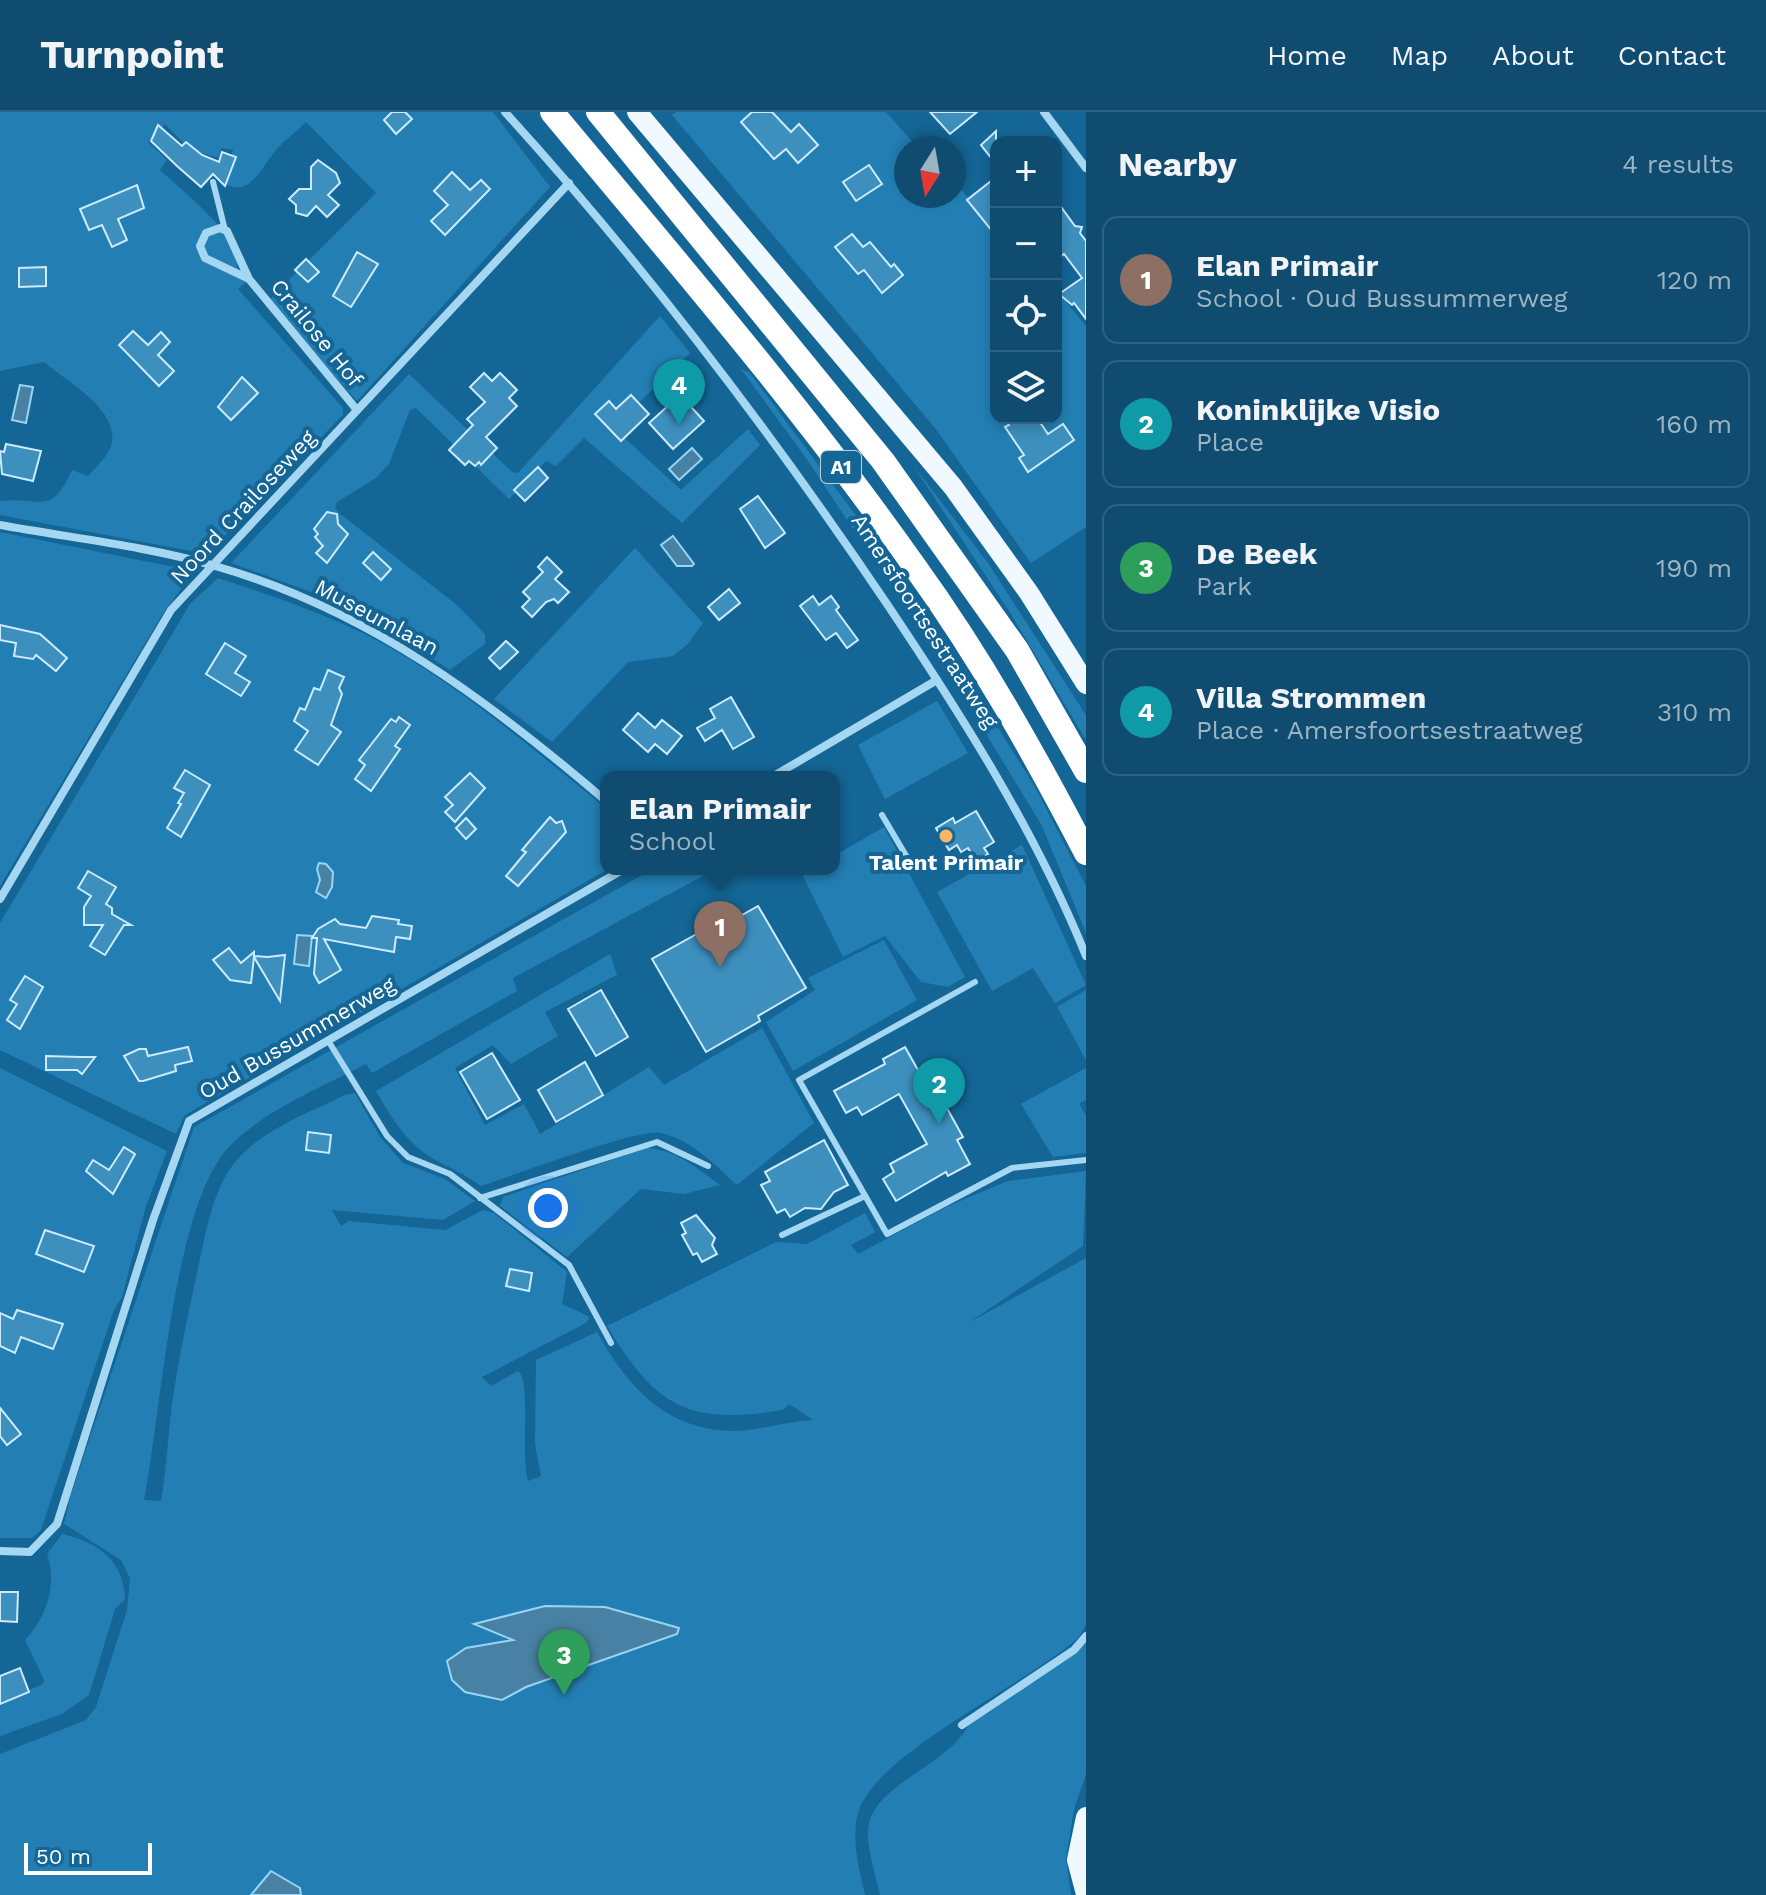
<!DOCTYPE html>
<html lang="en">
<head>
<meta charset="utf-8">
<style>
  :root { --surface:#0f4c70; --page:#1d5678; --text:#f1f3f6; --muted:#9bb4c3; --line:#2f6383; --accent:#e797bd }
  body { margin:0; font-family:"Work Sans",sans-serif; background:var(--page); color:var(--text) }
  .controls { position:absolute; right:24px; top:24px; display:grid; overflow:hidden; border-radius:16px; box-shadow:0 4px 12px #0003 }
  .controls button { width:72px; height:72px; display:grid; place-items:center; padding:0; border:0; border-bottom:2px solid var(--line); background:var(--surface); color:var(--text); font:40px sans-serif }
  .compass { position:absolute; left:894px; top:24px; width:72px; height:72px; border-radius:50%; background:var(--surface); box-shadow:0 4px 12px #0003; rotate:191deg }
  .scale { position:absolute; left:24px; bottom:20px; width:128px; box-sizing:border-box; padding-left:8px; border:4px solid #fff; border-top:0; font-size:22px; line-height:28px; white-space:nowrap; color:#fff; -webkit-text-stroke:6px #146696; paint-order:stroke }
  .you { position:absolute; left:548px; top:1096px; width:28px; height:28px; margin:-20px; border:6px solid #fff; border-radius:50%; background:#1a73e8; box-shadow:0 0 0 12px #1a73e833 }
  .badge { display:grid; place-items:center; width:52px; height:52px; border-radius:50%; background:var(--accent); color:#fff; font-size:26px; font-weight:700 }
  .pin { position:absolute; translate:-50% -66px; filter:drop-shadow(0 2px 4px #0008) }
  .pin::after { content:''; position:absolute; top:42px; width:28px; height:24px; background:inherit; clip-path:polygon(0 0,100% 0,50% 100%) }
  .popup { position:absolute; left:600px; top:659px; width:240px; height:104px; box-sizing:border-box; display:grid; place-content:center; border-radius:16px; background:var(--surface); filter:drop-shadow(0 2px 6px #0005); font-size:26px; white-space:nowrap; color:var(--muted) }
  .popup b { font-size:30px; color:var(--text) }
  .popup::after { content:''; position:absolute; left:50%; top:100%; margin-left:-16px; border:16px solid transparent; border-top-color:var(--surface) }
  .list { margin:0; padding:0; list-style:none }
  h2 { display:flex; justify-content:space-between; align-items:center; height:104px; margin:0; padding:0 32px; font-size:34px }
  h2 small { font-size:26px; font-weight:400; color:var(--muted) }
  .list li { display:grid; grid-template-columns:52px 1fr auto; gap:24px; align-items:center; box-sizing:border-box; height:128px; margin:0 16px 16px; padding:0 16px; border:2px solid var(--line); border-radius:16px }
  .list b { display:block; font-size:30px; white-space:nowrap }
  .list p { margin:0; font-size:26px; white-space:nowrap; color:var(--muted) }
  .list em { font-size:26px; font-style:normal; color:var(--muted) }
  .icon { flex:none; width:44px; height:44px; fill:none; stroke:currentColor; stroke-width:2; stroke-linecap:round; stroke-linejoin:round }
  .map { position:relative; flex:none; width:1086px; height:1783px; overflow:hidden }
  header { display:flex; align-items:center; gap:48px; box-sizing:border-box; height:112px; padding:0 40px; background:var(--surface); border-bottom:2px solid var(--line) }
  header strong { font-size:38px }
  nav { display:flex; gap:44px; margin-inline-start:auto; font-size:28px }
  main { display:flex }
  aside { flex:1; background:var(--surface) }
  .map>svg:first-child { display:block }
</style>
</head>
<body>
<header>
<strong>Turnpoint</strong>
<nav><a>Home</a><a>Map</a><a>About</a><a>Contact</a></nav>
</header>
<main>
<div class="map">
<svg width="1086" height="1783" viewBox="0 0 1086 1783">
  <rect width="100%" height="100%" fill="#146696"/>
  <g fill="#237fb3">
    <path d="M0,0H493L550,75L357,289L268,189L376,81L306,10C297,19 286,27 277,37C262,53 250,88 224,71L233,38L221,36L219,46L190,38L165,12L148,30L167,48L160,58C180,77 243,125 237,155L249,168L238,177L343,296V303L207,442L0,403V389C42,384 50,406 72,358L88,364C95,356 108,344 111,334C122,299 66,269 44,250L0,259Z"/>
    <path d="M676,0H886L918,36H906V84H954V71L996,113V306H1056V178L1086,214V415L1031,451L935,316L672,3Z"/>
    <path d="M660,204L690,241L617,312L616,318L681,378L748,317L760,333L682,411L584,326L556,354L546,349L509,387L416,296L410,298L389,352L376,366L337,390L335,395L339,401L457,493L485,522V532L450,558L390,519L325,485L231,451L409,262L512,360L518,361Z"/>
    <path d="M741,257L750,261L918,487L1035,675L1086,774V821L1042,714L965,587L808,349Z"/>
    <path d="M913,353L988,451L1086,603V628L1011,502Z"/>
    <path d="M0,420L194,459L162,503L0,774Z"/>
    <path d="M635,436L703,511L688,532L673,544L628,550L552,630L494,587Z"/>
    <path d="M218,466C272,484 327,502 378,529C460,573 533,638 606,696L608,757L185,1003L176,1022L0,938V811L190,492Z"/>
    <path d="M937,589L968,641L885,687L858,633Z"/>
    <path d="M884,715L965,865L948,875L921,870L885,824L843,845L802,762L811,757H834V744Z"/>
    <path d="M1022,733L1086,873L1055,891L1033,856L992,879L937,780Z"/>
    <path d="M653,757H716L513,866L517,879L372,961L366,952C321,976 267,996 230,1034C173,1091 161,1304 144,1388L161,1389C167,1355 168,1320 173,1285C180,1239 190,1193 200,1147C207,1115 214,1075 236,1049C263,1017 309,1001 345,983L355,981L380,1025L403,1051L445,1067L475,1089L443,1108L332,1098L341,1114L349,1109L445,1118L483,1098L494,1101L567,1160L562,1192L590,1205L586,1211L482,1265L491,1274L518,1259C532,1269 520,1344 528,1369L541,1364L535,1332L536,1248L597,1220C628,1275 665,1318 734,1319C758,1319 788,1309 813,1308L789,1292L783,1298C688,1313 657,1296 607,1214L776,1130L807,1132L865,1101L875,1120L851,1133L858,1142L948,1094L1008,1069L1086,1059L1083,1134L968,1211L1086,1146V1513L1079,1525C1029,1571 880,1639 859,1698C850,1724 859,1757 865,1783H0V1642L86,1608L96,1595L127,1498L130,1466L121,1448L64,1412L71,1382L194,1015Z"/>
    <path d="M884,828L917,888L793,959L766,910L815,878L808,866Z"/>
    <path d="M610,842L617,863L545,900L558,924L511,952L493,933L455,956L485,1013L524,992L540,1022L649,955L664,973L762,916L814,1011L737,1073C715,1053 691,1027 660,1021C637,1016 512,1064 481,1074C465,1062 449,1056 432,1046C406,1030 391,1005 376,979Z"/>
    <path d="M1086,878V948L1057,895Z"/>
    <path d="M0,956L167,1039L146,1094L122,1185L114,1198L41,1418L32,1426H0Z"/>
    <path d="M1086,956V988L1079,992L1086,1003V1041L1053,1045L1021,992Z"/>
    <path d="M647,1036C675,1037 698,1057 720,1073L684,1082L641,1077L567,1145L500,1094L503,1085Z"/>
    <path d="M62,1422C98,1430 124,1449 125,1487L115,1497L89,1583L62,1602L0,1624V1591L43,1572L44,1568L25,1528C46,1507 58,1471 47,1442Z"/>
    <path d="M1086,1532V1662L1074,1697L1066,1747L1071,1783H880C876,1762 863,1729 870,1708C881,1671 948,1652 968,1614Z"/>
  </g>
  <g fill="#4881a3" stroke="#97d5f5" stroke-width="2">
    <path d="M20,273L33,275L26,311L12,308Z"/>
    <path d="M692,336L702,347L679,368L669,357Z"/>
    <path d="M673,424L694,452L692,454H677L661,433Z"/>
    <path d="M319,751L326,752L333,760L332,775L326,786L316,780L320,768L317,757Z"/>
    <path d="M297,823L312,824L309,854L294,852Z"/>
    <path d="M545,1494L605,1495L679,1516L677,1522L526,1575L502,1588L465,1580L452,1568L447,1549L466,1536L513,1528L474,1512Z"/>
    <path d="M271,1759L300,1776L301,1783H251Z"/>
  </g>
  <g fill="#3d8fbe" stroke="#ccebfd" stroke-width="2">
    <path d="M392,0H405L412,7L396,22L384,8Z"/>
    <path d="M752,0H772L791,20L799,12L818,33L798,51L786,37L774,47L741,10Z"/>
    <path d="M930,0H977L950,22Z"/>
    <path d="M158,13L182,34L186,30L202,43L219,50L222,40L236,45L225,74L213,62L201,75L177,54L151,29Z"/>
    <path d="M996,19V52L981,33Z"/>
    <path d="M318,48L336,61L340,71L328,83L339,93L327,105L316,94L307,104L296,101V93L289,87L299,77H311V55Z"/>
    <path d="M869,53L882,72L856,89L843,70Z"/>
    <path d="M452,60L470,78L481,68L490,77L445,123L431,109L448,93L434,79Z"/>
    <path d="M996,65V124L967,88Z"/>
    <path d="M137,73L144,96L118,107L127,128L112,135L102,113L89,118L80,97Z"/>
    <path d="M1056,88L1075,114L1082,115L1080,121L1086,129V207L1074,191L1072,193L1059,182L1082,166L1064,142L1056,148Z"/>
    <path d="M852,122L863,135L870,130L891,155L894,152L903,163L882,181L864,158L858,162L835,135Z"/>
    <path d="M357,140L378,152L351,195L333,184Z"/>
    <path d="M306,147L319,160L308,170L295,158Z"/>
    <path d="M46,155V174L19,175V156Z"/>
    <path d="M133,219L148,233L161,220L170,230L158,243L174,259L159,274L119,233Z"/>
    <path d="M484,261L492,269L500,261L517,278L509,286L517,294L486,325L497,336L481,353L479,350L475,354L469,349L465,353L449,338L473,313L467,307L485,290L470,275Z"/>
    <path d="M242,265L258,281L231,308L218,295Z"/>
    <path d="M631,283L649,302L621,329L595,302L609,289L616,297Z"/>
    <path d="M680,283L704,309L673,337L649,311Z"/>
    <path d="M1005,306H1037L1048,322L1063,312L1074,328L1028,360L1019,346L1024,343L1005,315L1009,313Z"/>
    <path d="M6,332L41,339L33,369L2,362L0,339L4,340Z"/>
    <path d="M538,355L548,366L525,389L514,378Z"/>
    <path d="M758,384L785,421L765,436L740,397Z"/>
    <path d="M327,400L337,402L338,412L348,422L327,451L316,441L323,434L315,425L318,422L314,417Z"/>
    <path d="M373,440L391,457L381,468L363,451Z"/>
    <path d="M547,445L562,460L555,467L569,480L558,491L554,487L546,490L532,505L522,495L530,487L523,480L543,460L538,455Z"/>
    <path d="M729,477L740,491L719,508L708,495Z"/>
    <path d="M813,484L819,493L831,484L839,495L836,498L858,528L847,536L836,521L826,528L800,494Z"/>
    <path d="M0,513L40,522L67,546L56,559L36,543L33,547L14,544L16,531L0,528Z"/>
    <path d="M506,529L518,540L500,557L489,546Z"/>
    <path d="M225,531L246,544L235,561L250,570L241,584L206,562Z"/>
    <path d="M328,558L344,565L339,576L342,582L331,613L341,620L318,653L295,638L308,619L294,609L300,596L305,598L314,576L320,578Z"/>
    <path d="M731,585L754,625L733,637L722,618L705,629L697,616L715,606L710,597Z"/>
    <path d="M638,601L655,616L662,608L682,624L667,642L655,632L648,640L623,618Z"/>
    <path d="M399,605L410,613L395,634L400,637L371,679L355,667L365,653L359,648L391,607L396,610Z"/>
    <path d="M185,658L210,673L181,725L167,716L181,692L178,691L184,681L174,676Z"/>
    <path d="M470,661L485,676L455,710L445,700L453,693L445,685Z"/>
    <path d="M976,699L994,730L984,736L988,742L976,749L968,736L961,740L957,733L949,738L936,716L953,706L955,711Z"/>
    <path d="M550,705L556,711L562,709L566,720L518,774L506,764L526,740L522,738Z"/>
    <path d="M466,706L476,717L466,727L456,716Z"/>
    <path d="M88,759L116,775L106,792L112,796V802L131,813H124L105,843L90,834L103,813H84V795L91,784L78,776Z"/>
    <path d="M758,794L806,876L758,904L760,909L706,940L652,847L702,819L705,824Z"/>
    <path d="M372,804L399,808L398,812L412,814L410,827L396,825L394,840L324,827L341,858L319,871L314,862L317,826H312L318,817L335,807L340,812L366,816Z"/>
    <path d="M229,836L241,851L254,840V844L268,845L285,843L280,889L254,845L251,871L230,868L213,848Z"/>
    <path d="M25,864L43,875L20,917L7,908L17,892L10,888Z"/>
    <path d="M601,878L628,925L596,944L568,897Z"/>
    <path d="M188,935L192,949L175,953L176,959L143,969H139L124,944L139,937H146L148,944Z"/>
    <path d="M905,935L918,958L924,955L943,989L963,1025L957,1028L970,1052L948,1064L946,1060L896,1089L883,1067L894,1060L890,1052L927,1032L899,982L862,1003L857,995L846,1001L834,979L885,952L883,947Z"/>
    <path d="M492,941L520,988L487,1007L460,960Z"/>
    <path d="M46,944L80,945H95L82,962L77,958H46Z"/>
    <path d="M585,950L603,983L556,1010L538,978Z"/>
    <path d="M308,1020L331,1023L329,1041L306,1038Z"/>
    <path d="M824,1028L848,1073L834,1080L821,1097L805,1096L790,1105L785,1097L777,1101L761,1073L770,1069L765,1060Z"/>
    <path d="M124,1035L135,1042L113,1082L86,1059L93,1048L109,1058Z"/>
    <path d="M696,1103L715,1126L712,1133L717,1142L702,1150L697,1141L693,1143L682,1123L686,1121L681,1111Z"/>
    <path d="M45,1118L94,1134L84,1160L36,1142Z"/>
    <path d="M510,1157L532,1161L529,1179L506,1174Z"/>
    <path d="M17,1198L63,1212L53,1237L21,1225L15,1241L0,1234V1201L13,1207Z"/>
    <path d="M0,1296L21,1322L7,1333L0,1324Z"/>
    <path d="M0,1480H18L17,1510L0,1509Z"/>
    <path d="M20,1556L29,1580L0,1592V1564Z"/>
  </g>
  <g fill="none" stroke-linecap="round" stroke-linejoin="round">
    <g stroke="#a5d7f2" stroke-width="6">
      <path d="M213,70L225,118"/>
      <path d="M882,703L908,747"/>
      <path d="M975,870L799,968L887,1122L1012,1056L1086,1048"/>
      <path d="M329,930L387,1024L408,1045L450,1062L569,1153L611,1231"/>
      <path d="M480,1086L657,1030L708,1054"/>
      <path d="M782,1123L865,1084"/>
    </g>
    <g stroke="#a5d7f2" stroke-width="8">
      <path d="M505,0C644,153 771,320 887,492C962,604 1035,718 1086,844"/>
      <path d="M1044,0L1086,56"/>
      <path d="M249,167L205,146L200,134L206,121L220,116L227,119L249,167L357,298"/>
      <path d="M0,413C71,426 146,434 215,454C367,497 488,588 606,689"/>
      <path d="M772,665L937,568"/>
      <path d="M0,787L171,498L569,71"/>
      <path d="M0,1439L30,1440L57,1412L153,1108L189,1009L624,757"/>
      <path d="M962,1613L1074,1538L1086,1524"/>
    </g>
    <g stroke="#f0f9ff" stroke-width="20">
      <path d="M637,0L953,375L1029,481L1086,572"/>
      <path d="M1086,1705L1077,1748L1086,1782"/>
    </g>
    <g stroke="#fff" stroke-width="24">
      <path d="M552,0C676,149 803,296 915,455C980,545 1035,643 1086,741"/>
      <path d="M598,0L883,349L1017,538L1086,659"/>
    </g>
  </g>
  <circle fill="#ffb566" stroke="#146696" stroke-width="3" cx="946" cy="724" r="8"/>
  <g text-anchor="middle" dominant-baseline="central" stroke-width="8" stroke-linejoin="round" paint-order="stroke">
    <rect fill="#146696" stroke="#b8d1e0" stroke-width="2" x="821" y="339" width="40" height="32" rx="6"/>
    <g font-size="20" font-weight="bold" fill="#fff">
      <text x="841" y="355">A1</text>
    </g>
    <g font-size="22" fill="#fff" stroke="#146696">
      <text transform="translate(317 221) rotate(51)">Crailose Hof</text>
      <text transform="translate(243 395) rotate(-47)">Noord Crailoseweg</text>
      <text transform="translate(377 505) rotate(28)">Museumlaan</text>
      <text transform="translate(925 509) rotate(57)">Amersfoortsestraatweg</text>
      <text transform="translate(297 926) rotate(-30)">Oud Bussummerweg</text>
    </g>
    <g font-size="22" font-weight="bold" fill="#fff" stroke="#146696">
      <text x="946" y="750">Talent Primair</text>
    </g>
  </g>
</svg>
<div class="controls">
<button>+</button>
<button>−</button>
<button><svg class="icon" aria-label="locate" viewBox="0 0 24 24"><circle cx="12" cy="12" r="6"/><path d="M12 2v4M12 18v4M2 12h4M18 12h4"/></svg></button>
<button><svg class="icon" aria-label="layers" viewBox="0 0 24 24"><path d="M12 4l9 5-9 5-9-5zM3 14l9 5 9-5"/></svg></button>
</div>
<svg class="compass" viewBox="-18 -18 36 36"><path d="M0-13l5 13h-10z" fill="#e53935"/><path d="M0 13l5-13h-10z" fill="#9bb4c3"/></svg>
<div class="scale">50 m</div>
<div class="you"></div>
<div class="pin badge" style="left:720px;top:855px;background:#8d6e63">1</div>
<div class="popup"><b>Elan Primair</b>School</div>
<div class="pin badge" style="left:939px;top:1012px;background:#0f9aa8">2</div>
<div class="pin badge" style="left:564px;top:1583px;background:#2e9e5b">3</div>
<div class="pin badge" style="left:679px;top:313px;background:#0f9aa8">4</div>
</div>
<aside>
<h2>Nearby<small>4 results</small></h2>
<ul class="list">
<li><span class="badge" style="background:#8d6e63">1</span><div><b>Elan Primair</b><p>School · Oud Bussummerweg</p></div><em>120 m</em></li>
<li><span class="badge" style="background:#0f9aa8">2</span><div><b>Koninklijke Visio</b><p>Place</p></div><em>160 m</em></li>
<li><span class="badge" style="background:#2e9e5b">3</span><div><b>De Beek</b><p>Park</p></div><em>190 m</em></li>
<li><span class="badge" style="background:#0f9aa8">4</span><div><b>Villa Strommen</b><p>Place · Amersfoortsestraatweg</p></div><em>310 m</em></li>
</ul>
</aside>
</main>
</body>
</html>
